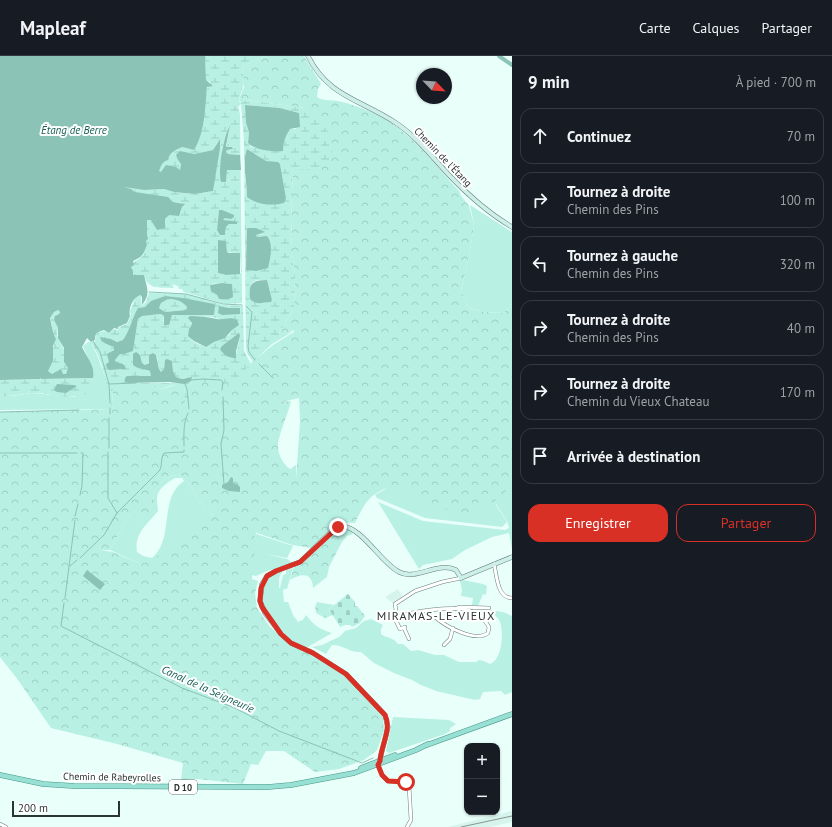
<!DOCTYPE html>
<html lang="fr">
<head>
<meta charset="utf-8">
<style>
  :root { --surface:#171b24; --page:#20242c; --text:#f1f3f6; --muted:#9ea1a6; --line:#363941; --accent:#d93025 }
  body { margin:0; font-family:"PT Sans",sans-serif; background:var(--page); color:var(--text) }
  .controls { position:absolute; right:12px; bottom:12px; display:grid; overflow:hidden; border-radius:8px; box-shadow:0 1px 3px #0004 }
  .controls button { width:36px; height:36px; display:grid; place-items:center; padding:0; border:0; border-bottom:1px solid var(--line); background:var(--surface); color:var(--text); font:20px sans-serif }
  .compass { position:absolute; left:416px; top:12px; width:36px; height:36px; border-radius:50%; background:var(--surface); box-shadow:0 1px 3px #0004; rotate:115deg }
  .scale { position:absolute; left:12px; bottom:10px; width:108px; box-sizing:border-box; padding-left:4px; border:2px solid #2b3432; border-top:0; font-size:11px; line-height:14px; white-space:nowrap; color:#2b3432; -webkit-text-stroke:3px #fff; paint-order:stroke }
  .stop { position:absolute; width:12px; height:12px; margin:-9px; border:3px solid #d93025; border-radius:50%; background:#fff }
  .stop.end { background:#d93025; border-color:#fff; box-shadow:0 1px 4px #0008 }
  .list { margin:0; padding:0; list-style:none }
  h2 { display:flex; justify-content:space-between; align-items:center; height:52px; margin:0; padding:0 16px; font-size:17px }
  h2 small { font-size:13px; font-weight:400; color:var(--muted) }
  .list li { display:grid; grid-template-columns:26px 1fr auto; gap:12px; align-items:center; box-sizing:border-box; height:56px; margin:0 8px 8px; padding:0 8px; border:1px solid var(--line); border-radius:12px }
  .list b { display:block; font-size:15px; white-space:nowrap }
  .list p { margin:0; font-size:13px; white-space:nowrap; color:var(--muted) }
  .list em { font-size:13px; font-style:normal; color:var(--muted) }
  .actions { display:flex; gap:8px; padding:12px 16px }
  .actions a { flex:1; padding:9px 0; border:1px solid var(--accent); border-radius:12px; text-align:center; font-size:14px; color:var(--accent) }
  .actions .main { background:var(--accent); color:#fff }
  .icon { flex:none; width:22px; height:22px; fill:none; stroke:currentColor; stroke-width:2; stroke-linecap:round; stroke-linejoin:round }
  .map { position:relative; flex:none; width:512px; height:771px; overflow:hidden }
  header { display:flex; align-items:center; gap:24px; box-sizing:border-box; height:56px; padding:0 20px; background:var(--surface); border-bottom:1px solid var(--line) }
  header strong { font-size:19px }
  nav { display:flex; gap:22px; margin-inline-start:auto; font-size:14px }
  main { display:flex }
  aside { flex:1; background:var(--surface) }
  .map>svg:first-child { display:block }
</style>
</head>
<body>
<header>
<strong>Mapleaf</strong>
<nav><a>Carte</a><a>Calques</a><a>Partager</a></nav>
</header>
<main>
<div class="map">
<svg width="512" height="771" viewBox="0 0 512 771">
  <defs>
    <pattern id="forest-crowns" width="20" height="18" patternUnits="userSpaceOnUse"><rect width="20" height="18" fill="#b8f1e4"/><path d="M2 6a3 3 0 1 1 6 0M12 15a3 3 0 1 1 6 0" fill="none" stroke="#9ecfc4"/></pattern>
    <pattern id="wetland-marsh" width="20" height="14" patternUnits="userSpaceOnUse"><rect width="20" height="14" fill="#b8f1e4"/><path d="M1 5h8M5 5V1M11 12h8M15 12V8" fill="none" stroke="#9ecfc4"/></pattern>
    <pattern id="cemetery-stones" width="16" height="16" patternUnits="userSpaceOnUse"><rect width="16" height="16" fill="#b8f1e4"/><path d="M2 7V4a2 2 0 0 1 4 0v3zM10 15v-3a2 2 0 0 1 4 0v3z" fill="#9ecfc4"/></pattern>
  </defs>
  <rect width="100%" height="100%" fill="#e9fff9"/>
  <g fill="#d6f4ec">
    <path d="M398,533L402,540L394,546L393,547L385,541Z"/>
    <path d="M512,755V766L490,771H448Z"/>
  </g>
  <g fill="#b8f1e4" fill-rule="evenodd">
    <path d="M470,149L512,176V249L503,257L485,256L469,252L461,235L469,201L474,169Z"/>
    <path d="M91,287L97,299L108,328L110,353L0,354V340H13L31,337L75,341L92,325L94,317L83,290Z"/>
    <path d="M335,395L397,429L512,418V493L509,477L492,481L465,494L452,503L423,509L419,513L378,446L423,465L505,474L509,472L507,465L496,448V449L507,466L502,471L425,462L377,442L375,439L389,431C367,440 366,447 355,466Z"/>
    <path d="M177,419C190,424 192,435 199,445C203,450 209,455 213,459H212L194,532L110,494L118,479L130,459L133,457L155,454L153,438C161,426 163,422 177,419ZM175,422H182L184,425C158,442 175,483 152,502L143,500L137,496C134,477 147,469 158,455C158,451 157,448 157,445C156,433 167,427 175,422Z"/>
    <path d="M255,475L256,478L293,490L287,502L266,498L287,503L294,508L267,515L256,520L243,517L210,480Z"/>
    <path d="M293,512L287,533H284L283,535L284,546H288L293,559L299,567V565L303,564L306,559C313,569 321,574 332,577L306,592L292,584L285,578L266,555L261,545L263,532L267,523L270,519L283,514L279,522V532H280L283,519L286,518V514Z"/>
    <path d="M463,524L483,528L487,530L486,539L483,538L478,550L472,549L473,542L461,540L462,534L460,525Z"/>
    <path d="M490,554L503,556L512,560V636L505,639L501,635L483,636L480,643L475,644L436,635L421,629L412,624L394,617L374,607L361,596C349,597 344,589 332,589L326,598L312,591L322,589L339,581L345,575L356,572L364,565L371,563L383,569L381,573V578C387,583 392,580 398,588H403L411,595L418,594L435,599H444L459,606H476L479,604L484,605L490,608C502,604 504,577 500,566C499,562 493,558 490,554Z"/>
    <path d="M393,661L449,664L456,668L450,672V675L445,678L389,697L386,695Z"/>
  </g>
  <g fill="url(#forest-crowns)" fill-rule="evenodd">
    <path d="M266,0H304L321,28L318,33L317,41C322,45 331,44 338,45C351,48 366,53 378,59C410,75 436,110 460,136V138L469,150L474,169L469,201L461,235L469,252L485,256L503,257L512,249V427C501,444 485,451 467,460L433,449L398,429L377,434L366,443L355,467L341,466L333,471L312,492L292,489L254,476L255,493L252,517V523L258,525L255,537L257,552L270,571L292,589L302,595L315,599L339,614L383,661L384,675L377,694L364,704L339,713L315,716L284,695H266L258,709L251,708L243,728L198,723L181,724L183,707L117,688L51,672L18,624L0,601V356L112,353L113,330H153L162,333L178,328L184,331L186,350L190,349V329L192,326H222L226,328L273,289L294,276V274L285,278H279L294,251L295,219L292,196L291,162L293,112L305,52L247,44L241,47L239,43L244,31L242,10ZM299,342L300,365L296,423V409L290,413C284,409 278,399 278,391C277,382 289,356 291,345L282,346ZM177,419C190,424 192,435 199,445C203,450 209,455 213,459L152,504L141,508L113,496L101,494H110L118,479L130,459L133,457L153,456L156,454L153,438C161,426 163,422 177,419Z"/>
    <path d="M342,471L351,475L353,478L347,480L342,486L329,511L327,521L313,532C312,516 302,517 290,524L294,511L304,506L336,473Z"/>
    <path d="M317,546L334,549L329,553L333,559L325,562L316,557L315,551Z"/>
  </g>
  <g fill="url(#wetland-marsh)" fill-rule="evenodd">
    <path d="M205,0H266L242,10L244,27L239,43L240,47L247,44L305,52L327,74L333,90L330,105L320,113H293L291,162L292,196L295,219L294,251L279,278H285L294,275L272,288L253,306L247,297L246,292L244,86L241,48L238,51L240,58L242,247L225,248L184,236L182,233H179L178,230L172,228L174,232C162,231 148,235 144,219H133C129,206 133,208 141,201C145,198 146,193 147,189C145,183 147,171 147,164L165,163L169,158L181,156L182,147L173,146L135,136L131,133L123,132V131L144,134L164,133L174,136L195,138L213,135L219,84L213,94L194,98L178,104L181,108L180,114L161,117L158,115C164,104 171,97 182,91L194,94C202,81 203,63 205,48C206,40 206,33 210,26L206,24ZM245,49L280,52L299,57L296,73H289C286,79 282,88 283,95L251,91L248,87L249,76L246,67ZM229,70C230,76 226,85 227,91H232L233,93L227,94L226,96L228,98L240,99L241,114H227L226,125L224,126H221L222,92ZM247,93L266,105L280,108L286,142L282,148L259,147L247,141C246,129 242,103 247,93ZM219,154L225,162L222,164L235,165L237,168H229L226,171V177L217,174ZM256,172L260,178L256,179L257,181L261,180L246,214ZM226,186L227,196L240,198L241,217L225,219L218,217L219,188ZM258,224H267L272,244L262,246L249,237C251,230 251,225 258,224ZM222,227L232,228L219,243L211,228Z"/>
    <path d="M149,237L186,238L223,249L243,250L244,295L251,308L227,329L221,326H192L190,329V352L186,353L184,331C176,326 169,330 162,333L153,330H113L112,358H109C111,339 103,303 91,287L83,290L88,286H95L96,279L98,276L105,275L109,277L114,273L118,274L119,271L127,268L131,259L130,255L136,241L140,239L141,241V245L142,250L146,246ZM165,240L214,253V258L172,259L163,266L164,260L161,258L142,260L138,263L133,295L120,298L115,304L122,314L114,313L109,306L110,297L114,293V291L106,288L111,283L117,286L123,284C130,274 132,262 138,252L145,251ZM190,260L213,261L238,269L232,274L229,279L222,283L214,286L206,291C196,287 188,285 189,273C193,269 191,266 190,260ZM240,280L236,299L222,290ZM133,298L141,302L142,307L145,309L157,300L159,313L161,316L164,313V308L172,305L173,315L176,321L182,323L186,321L183,327H129L127,320H151L152,317L151,315C144,313 138,312 133,309Z"/>
    <path d="M168,243C176,243 182,245 187,251L186,254L165,256L159,252L161,247Z"/>
    <path d="M58,254L60,256L59,258L55,260L54,264L58,272L57,279L64,294V306L68,312L66,318H63L60,314L52,318L48,315L53,305L52,297L54,289V280L52,278V269L50,262L54,256Z"/>
    <path d="M93,322L86,338C64,345 51,336 31,337C20,338 11,341 0,340V324Z"/>
  </g>
  <path fill="url(#cemetery-stones)" d="M348,538L355,546V550L358,551L365,560L360,567L352,571L350,569H345L340,571L329,553Z"/>
  <g fill="#8bc3b6" fill-rule="evenodd">
    <path d="M0,0H205L206,24L213,30L207,31C205,51 205,77 194,94L182,91C176,94 169,97 168,104C162,106 161,110 159,115L161,116L166,109L176,111L180,114L181,108L178,104L176,99L180,95L194,98L213,94L220,83V92L213,135L195,138L174,136L164,133L144,134L123,131L131,133L135,136L168,141L173,146L185,148L182,151L179,160L169,159L165,163V172L157,174L151,164H147V179L148,183L146,185L147,189C144,198 142,201 133,205L134,209L131,211L133,215V219H144C147,232 151,238 142,249V241L140,239C133,242 128,252 130,260L127,267L118,271V273L114,272L109,277L104,274C97,276 95,277 95,284L91,286L87,282L82,291C86,300 96,311 93,322L41,323L40,322V323L0,324ZM58,254L60,256L59,258L55,260L54,264L58,272V282L64,292V306L68,312L66,318H63L61,313L52,318L48,315L53,305V290L56,283C52,276 52,270 50,262L54,256Z"/>
    <path d="M245,49L280,52L299,57L300,71L290,73C285,80 283,88 283,95C274,96 254,94 248,87L249,76L246,67Z"/>
    <path d="M230,69L226,90L227,91H232L233,93L227,94L226,96L228,98L240,99L241,114H227L226,126H221C218,112 223,82 230,69Z"/>
    <path d="M247,93L266,105L278,106L280,108L286,142L284,147C272,150 257,149 247,141C247,129 242,103 247,93Z"/>
    <path d="M219,154H222L234,159V161L231,163L225,162L223,164L235,165L237,166V168H229L226,171L225,179H220L217,174Z"/>
    <path d="M249,172H256L265,176L256,179L257,181L267,180C274,188 270,203 268,212L256,215L246,214L247,173Z"/>
    <path d="M218,184L226,185L227,196L229,197H240V218L226,219L218,217Z"/>
    <path d="M267,224L272,244L271,246C261,246 257,250 250,243C248,228 252,224 267,224Z"/>
    <path d="M222,227L232,228L233,241L229,243H219L217,239L211,235L210,229Z"/>
    <path d="M165,240L183,242L214,248L215,250L214,259H172L169,269H164V260L161,258L142,260L138,263L133,295L124,298H120L115,304L116,306L123,308L126,313L109,314L107,312L106,308L109,306L107,298L114,294V291C109,289 101,287 100,281L111,283L117,286L123,284C130,274 132,262 138,252L145,251L151,245ZM168,243C176,243 182,245 187,251L186,254L165,256L159,252L161,247Z"/>
    <path d="M219,250L228,252H240V258L222,259L218,257Z"/>
    <path d="M190,260C199,260 208,261 217,263C224,264 231,260 237,264L239,269L232,274L225,282L214,286L206,291L194,285L188,280L189,273L191,270L192,267L188,262Z"/>
    <path d="M239,277L240,280L236,295V302C230,302 224,300 220,293L222,290Z"/>
    <path d="M136,296L140,299L142,307L145,309L149,307V299L153,297L156,299L159,313L161,316L164,313L165,304L167,303L172,305L173,315L176,321L182,323L192,321L191,325L185,328L169,326L129,327L125,326V322L127,320H151L150,315C145,313 137,313 133,309V298Z"/>
    <path d="M57,328L74,329L77,330L66,337L57,336L54,334Z"/>
    <path d="M231,421L233,422V427L237,428L240,431V436L229,435L222,432V429L228,426Z"/>
    <path d="M87,514L105,528L100,534L83,520Z"/>
  </g>
  <g fill="none" stroke-linecap="round" stroke-linejoin="round">
    <g stroke="#8bc3b6" stroke-width="1">
      <path d="M149,236L186,238L223,248L242,249"/>
      <path d="M246,250L252,256L248,290L249,296L255,304"/>
      <path d="M93,285L100,296L109,328L136,327"/>
      <path d="M259,308L273,322"/>
      <path d="M191,324L204,323L221,324L223,326L222,334"/>
      <path d="M109,328L110,347"/>
      <path d="M185,328L187,333L189,353"/>
      <path d="M223,341L224,374L221,388L224,428"/>
      <path d="M0,356L79,354"/>
      <path d="M110,358V352"/>
      <path d="M184,390C184,378 183,367 188,357"/>
      <path d="M109,392V362"/>
      <path d="M108,396V442L117,457"/>
      <path d="M0,397H77"/>
      <path d="M80,439L82,430L83,397H81"/>
      <path d="M75,460L78,448"/>
      <path d="M80,502L104,479L117,457L159,415C163,410 160,403 164,397L184,396V394"/>
      <path d="M70,510L77,504"/>
      <path d="M65,542L75,464"/>
      <path d="M64,547L61,570L182,632L235,652L279,675L362,707L373,702"/>
    </g>
    <g stroke="#8bc3b6" stroke-width="4">
      <path d="M499,0L512,9"/>
      <path d="M0,770L1,771"/>
    </g>
    <g stroke="#6a7d79" stroke-width="4">
      <g id="street">
        <path d="M494,508C497,520 497,542 512,542"/>
        <path d="M454,553L460,551L489,552"/>
        <path d="M396,561V565L400,573L405,571"/>
        <path d="M435,561C445,570 475,587 488,577L489,571C485,563 477,557 468,554C449,550 415,555 397,561L395,548L415,535L442,526L461,522"/>
        <path d="M404,572L409,583"/>
        <path d="M444,589L450,583L453,572"/>
        <path d="M379,708L378,709L382,719L388,725L406,726L409,730L411,764L407,771"/>
        <path d="M0,768L6,771"/>
      </g>
    </g>
    <g stroke="#6a7d79" stroke-width="5">
      <g id="secondary">
        <path d="M308,0C328,41 362,44 396,67C417,81 432,101 449,119C468,139 488,157 512,171"/>
        <path d="M379,707L388,671L385,659L346,618L313,597L291,587L281,578L265,557L260,545L262,528L267,520L276,515L300,506L333,474L342,470C363,472 380,506 399,516C416,525 438,505 456,514L461,522L512,501"/>
      </g>
    </g>
    <g stroke="#469788" stroke-width="5.5">
      <g id="primary">
        <path d="M427,689L512,658"/>
        <path d="M361,712L395,699"/>
        <path d="M0,719L43,728L74,730L268,731L291,729L354,717L416,694L428,688"/>
      </g>
    </g>
    <use href="#street" stroke="#fff" stroke-width="3"/>
    <use href="#secondary" stroke="#ccf0e9" stroke-width="4"/>
    <use href="#primary" stroke="#98e0d3" stroke-width="4.5"/>
    <path stroke="#869591" stroke-width="1" d="M461,771L512,760"/>
  </g>
  <g fill="none" stroke-linecap="round" stroke-linejoin="round">
    <path stroke="#d93025" stroke-width="5" d="M338,471L300,506L276,515L267,520L261,532L260,545L262,551L281,578L291,587L313,597L346,618L385,659C392,674 381,689 380,705L378,709L382,719L388,725L406,726"/>
  </g>
  <g text-anchor="middle" dominant-baseline="central" stroke-width="4" stroke-linejoin="round" paint-order="stroke">
    <rect fill="#fff" stroke="#6b7170" stroke-width="1" x="169" y="724" width="28" height="14" rx="3"/>
    <g font-size="9" font-weight="bold" fill="#2b3432">
      <text x="183" y="731">D 10</text>
    </g>
    <g font-size="10" fill="#2b3432" stroke="#fff">
      <text transform="translate(443 101) rotate(46)">Chemin de l’Étang</text>
      <text transform="translate(112 721) rotate(1)">Chemin de Rabeyrolles</text>
    </g>
    <g font-size="11" font-style="italic" fill="#156054" stroke="#fff">
      <text x="74" y="74">Étang de Berre</text>
      <text transform="translate(208 633) rotate(24)">Canal de la Seigneurie</text>
    </g>
    <g font-size="12" letter-spacing="1" fill="#2b3432" stroke="#fff">
      <text x="436" y="559">MIRAMAS-LE-VIEUX</text>
    </g>
  </g>
</svg>
<div class="controls">
<button>+</button>
<button>−</button>
</div>
<svg class="compass" viewBox="-18 -18 36 36"><path d="M0-13l5 13h-10z" fill="#e53935"/><path d="M0 13l5-13h-10z" fill="#9ea1a6"/></svg>
<div class="scale">200 m</div>
<div class="stop" style="left:406px;top:726px"></div>
<div class="stop end" style="left:338px;top:471px"></div>
</div>
<aside>
<h2>9 min<small>À pied · 700 m</small></h2>
<ul class="list">
<li><svg class="icon" aria-label="ahead" viewBox="0 0 24 24"><path d="M12 20V5M6 11l6-6 6 6"/></svg><div><b>Continuez</b></div><em>70 m</em></li>
<li><svg class="icon" aria-label="right" viewBox="0 0 24 24"><path d="M7 20v-9h11M14 6l5 5-5 5"/></svg><div><b>Tournez à droite</b><p>Chemin des Pins</p></div><em>100 m</em></li>
<li><svg class="icon" aria-label="left" viewBox="0 0 24 24"><path d="M17 20v-9H6M10 6l-5 5 5 5"/></svg><div><b>Tournez à gauche</b><p>Chemin des Pins</p></div><em>320 m</em></li>
<li><svg class="icon" aria-label="right" viewBox="0 0 24 24"><path d="M7 20v-9h11M14 6l5 5-5 5"/></svg><div><b>Tournez à droite</b><p>Chemin des Pins</p></div><em>40 m</em></li>
<li><svg class="icon" aria-label="right" viewBox="0 0 24 24"><path d="M7 20v-9h11M14 6l5 5-5 5"/></svg><div><b>Tournez à droite</b><p>Chemin du Vieux Chateau</p></div><em>170 m</em></li>
<li><svg class="icon" aria-label="arrive" viewBox="0 0 24 24"><path d="M6 21V4h12l-3 4 3 4H6"/></svg><div><b>Arrivée à destination</b></div></li>
</ul>
<div class="actions"><a class="main">Enregistrer</a><a>Partager</a></div>
</aside>
</main>
</body>
</html>
